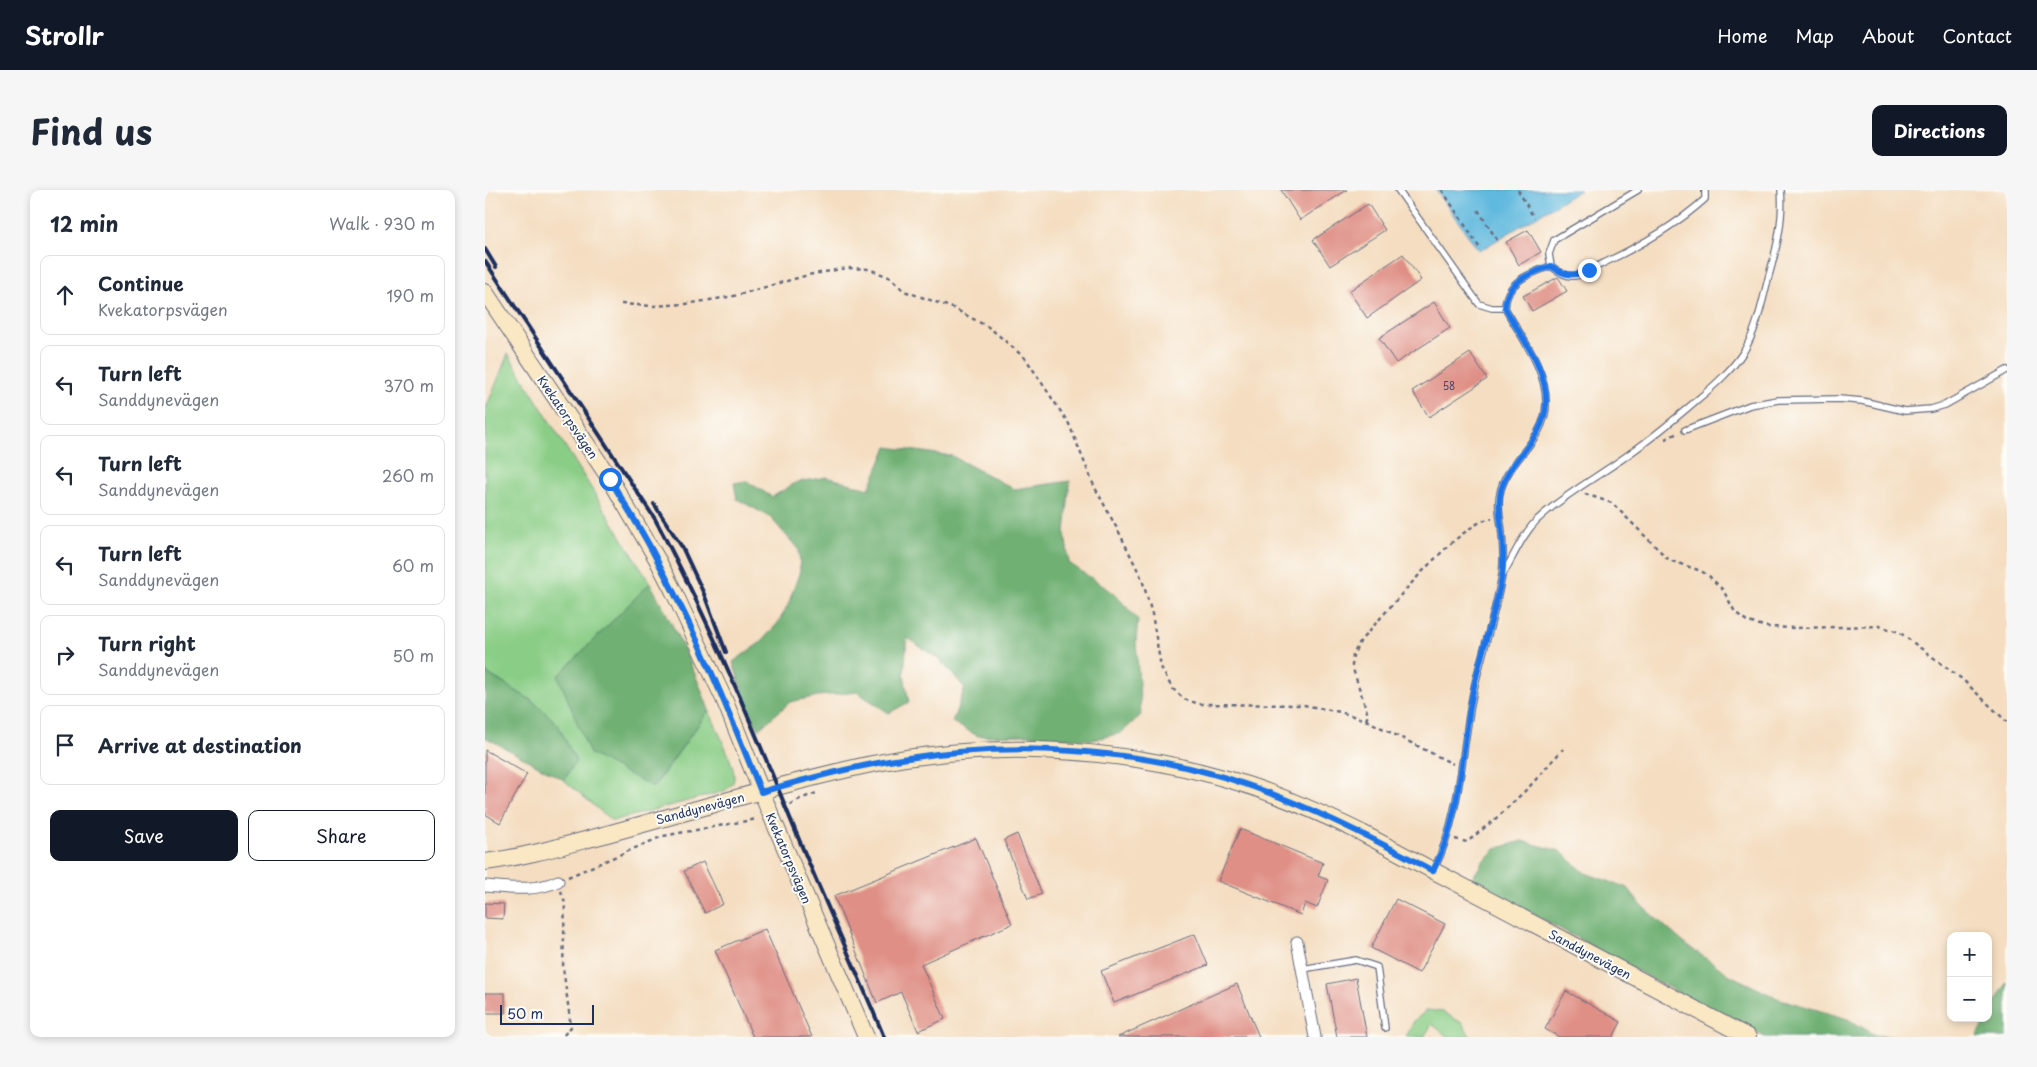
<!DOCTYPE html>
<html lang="en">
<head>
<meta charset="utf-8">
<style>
  :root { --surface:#fff; --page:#f6f6f7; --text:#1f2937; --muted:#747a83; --line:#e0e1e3; --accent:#111827 }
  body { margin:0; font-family:"Playpen Sans",sans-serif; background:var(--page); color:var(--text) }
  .controls { position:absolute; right:15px; bottom:15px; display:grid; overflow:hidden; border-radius:10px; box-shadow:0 2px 8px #0003 }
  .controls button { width:45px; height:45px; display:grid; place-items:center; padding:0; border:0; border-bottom:1px solid var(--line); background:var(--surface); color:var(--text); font:25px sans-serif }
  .scale { position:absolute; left:15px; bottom:12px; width:94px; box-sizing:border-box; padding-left:5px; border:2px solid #1b2f5e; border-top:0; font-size:14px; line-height:18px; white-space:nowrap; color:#1b2f5e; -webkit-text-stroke:4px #fdfcf7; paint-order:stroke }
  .stop { position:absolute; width:15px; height:15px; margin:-11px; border:4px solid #1a73e8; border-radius:50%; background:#fff }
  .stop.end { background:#1a73e8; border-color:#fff; box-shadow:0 1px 5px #0008 }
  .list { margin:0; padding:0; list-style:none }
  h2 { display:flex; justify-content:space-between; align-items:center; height:65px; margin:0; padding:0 20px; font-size:21px }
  h2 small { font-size:16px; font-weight:400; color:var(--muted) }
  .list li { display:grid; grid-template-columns:32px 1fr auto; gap:15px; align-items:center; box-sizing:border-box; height:80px; margin:0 10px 10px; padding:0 10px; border:1px solid var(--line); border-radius:10px }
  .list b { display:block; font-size:19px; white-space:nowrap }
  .list p { margin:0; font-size:16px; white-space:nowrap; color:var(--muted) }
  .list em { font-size:16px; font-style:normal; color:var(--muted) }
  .actions { display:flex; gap:10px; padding:15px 20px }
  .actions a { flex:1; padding:11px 0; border:1px solid var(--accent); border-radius:10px; text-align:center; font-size:18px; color:var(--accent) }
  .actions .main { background:var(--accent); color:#fff }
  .icon { flex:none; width:28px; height:28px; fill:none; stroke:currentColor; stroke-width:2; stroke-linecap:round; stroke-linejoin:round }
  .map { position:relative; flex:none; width:1522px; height:847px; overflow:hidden; border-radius:10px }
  header { display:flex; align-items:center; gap:30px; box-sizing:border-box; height:70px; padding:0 25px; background:var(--accent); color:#fff }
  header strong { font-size:24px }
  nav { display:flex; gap:28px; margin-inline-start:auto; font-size:18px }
  .intro { display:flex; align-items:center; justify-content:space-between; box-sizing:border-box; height:120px; padding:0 30px }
  h1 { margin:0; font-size:35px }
  .button { padding:12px 22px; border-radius:10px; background:var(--accent); color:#fff; font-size:18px; font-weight:700 }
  main { display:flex; gap:30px; padding:0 30px }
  aside { flex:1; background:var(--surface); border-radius:10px; box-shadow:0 2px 8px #0003 }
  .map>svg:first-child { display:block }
</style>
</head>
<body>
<header>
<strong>Strollr</strong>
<nav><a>Home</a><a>Map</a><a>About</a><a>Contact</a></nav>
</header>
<div class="intro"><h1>Find us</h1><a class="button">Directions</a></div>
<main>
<aside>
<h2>12 min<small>Walk · 930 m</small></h2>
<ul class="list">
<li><svg class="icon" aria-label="ahead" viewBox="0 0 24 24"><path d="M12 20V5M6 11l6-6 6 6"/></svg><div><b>Continue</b><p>Kvekatorpsvägen</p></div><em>190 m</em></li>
<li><svg class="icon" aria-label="left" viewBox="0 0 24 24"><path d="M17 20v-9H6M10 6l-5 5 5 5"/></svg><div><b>Turn left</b><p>Sanddynevägen</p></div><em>370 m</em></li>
<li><svg class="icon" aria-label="left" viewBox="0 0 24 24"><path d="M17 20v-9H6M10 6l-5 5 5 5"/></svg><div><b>Turn left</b><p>Sanddynevägen</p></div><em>260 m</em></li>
<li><svg class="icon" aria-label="left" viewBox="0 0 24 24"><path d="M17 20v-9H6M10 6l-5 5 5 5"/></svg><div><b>Turn left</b><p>Sanddynevägen</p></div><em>60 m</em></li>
<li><svg class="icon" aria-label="right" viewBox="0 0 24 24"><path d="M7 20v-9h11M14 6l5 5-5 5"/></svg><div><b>Turn right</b><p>Sanddynevägen</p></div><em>50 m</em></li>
<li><svg class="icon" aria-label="arrive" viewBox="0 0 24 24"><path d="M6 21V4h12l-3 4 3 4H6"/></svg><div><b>Arrive at destination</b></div></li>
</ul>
<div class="actions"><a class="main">Save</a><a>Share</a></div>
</aside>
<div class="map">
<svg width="1522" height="847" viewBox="0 0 1522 847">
  <rect width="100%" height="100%" fill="#fdfcf7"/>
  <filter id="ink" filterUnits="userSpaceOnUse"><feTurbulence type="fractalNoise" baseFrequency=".02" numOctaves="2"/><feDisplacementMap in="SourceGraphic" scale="10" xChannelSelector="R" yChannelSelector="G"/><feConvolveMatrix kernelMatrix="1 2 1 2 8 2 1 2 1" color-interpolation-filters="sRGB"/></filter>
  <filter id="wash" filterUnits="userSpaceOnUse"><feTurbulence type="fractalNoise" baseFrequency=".0096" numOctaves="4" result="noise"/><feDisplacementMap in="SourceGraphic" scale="20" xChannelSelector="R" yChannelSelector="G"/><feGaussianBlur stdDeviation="1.12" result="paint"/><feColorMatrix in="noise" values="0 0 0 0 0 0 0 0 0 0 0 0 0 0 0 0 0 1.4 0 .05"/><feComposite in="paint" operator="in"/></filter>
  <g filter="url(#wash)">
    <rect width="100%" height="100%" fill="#f4ddc0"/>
    <g fill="#8acd86" stroke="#527e72">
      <path d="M23,164L165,393L73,486L169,597L224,520C229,533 251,577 249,588C249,594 244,597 240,601L127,631L79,590L91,571L46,510L0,482V221Z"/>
      <path d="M942,820L958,822L977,833L986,847H963L947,834L939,847H921L929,831Z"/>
    </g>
    <g fill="#6fb073" stroke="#457068">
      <path d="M402,257L467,266L529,299L585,291L580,343L584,373L630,404L653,430L651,451L656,525L636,543L607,550L544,545L493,546L467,532L480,498L455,470L422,448L419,485L424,512L404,523L372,502L333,506L305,512L274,539L265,526L248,472L276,452L293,433L303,415L315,381L314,360L285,327L252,309L249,293L262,291L287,307L312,292L342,287L384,299Z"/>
      <path d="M165,393C188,434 208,476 224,520L168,597L105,564L73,486Z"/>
      <path d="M0,482L46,510L72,533L91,571L79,590L0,547Z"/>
      <path d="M1037,651L1075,661L1100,683L1143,698L1158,717L1200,754L1245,785L1292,808L1363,829L1390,845L1412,847H1280L1163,787L986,690L999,670L1010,659Z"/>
      <path d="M1522,792V847H1492L1502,828H1503V825Z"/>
    </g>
    <path fill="#60b9de" stroke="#3e749e" d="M951,0H1095L994,61Z"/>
    <g id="blocks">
      <g fill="#df8f85">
        <path d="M796,0H862L815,30Z"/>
        <path d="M883,14L900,40L845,76L828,50Z"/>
        <path d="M1043,40L1056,62L1034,75L1021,52Z"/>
        <path d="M918,64L936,90L882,128L864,101Z"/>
        <path d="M1073,87L1082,101L1047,121L1038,106Z"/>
        <path d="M949,112L965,138L911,173L894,148Z"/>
        <path d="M985,163L1002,189L944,227L927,201Z"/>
        <path d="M0,560L42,584L15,633L0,624Z"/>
        <path d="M755,639L838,673L833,686L843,690L832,718L820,713L816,725L733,691Z"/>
        <path d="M532,644L557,704L543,709L519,650Z"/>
        <path d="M491,648L527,734L436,774L460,829L433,841L416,802L392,813L349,706Z"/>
        <path d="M218,672L238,714L220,723L199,681Z"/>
        <path d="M911,709L960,734L934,783L886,758Z"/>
        <path d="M0,713L19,714L18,729L0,728Z"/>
        <path d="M280,739L327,847H268L230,760Z"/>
        <path d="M710,744L723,775L629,813L616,781Z"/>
        <path d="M871,788L882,847H852L842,794Z"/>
        <path d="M752,794L774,847H633L709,813Z"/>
        <path d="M1081,801L1136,832L1128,847H1074L1060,839Z"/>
        <rect x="0" y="803" width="20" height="20"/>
      </g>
    </g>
  </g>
  <g filter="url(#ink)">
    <use href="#blocks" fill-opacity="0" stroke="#676c80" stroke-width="1"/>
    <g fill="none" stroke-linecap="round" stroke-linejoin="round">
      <g stroke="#676c80" stroke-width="8">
        <g id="lane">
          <path d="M913,0L994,114L1007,118H1020"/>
          <path d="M1153,0L1069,50L1064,64L1066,76C1073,81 1080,87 1090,86C1099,85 1110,77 1119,73C1155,56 1190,36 1220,9V0"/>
          <path d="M1200,240L1265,215L1293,210L1354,209L1377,211L1420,221L1446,219L1460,215L1522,180"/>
          <path d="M1018,384C1029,366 1037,345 1052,330C1081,303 1116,285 1147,262C1170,246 1191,228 1212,210C1230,195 1247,180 1259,161C1272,139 1277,113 1283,89C1291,61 1299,30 1296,0"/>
          <path d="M949,679C977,623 976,559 989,499C997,462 1011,422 1017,385C1019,373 1018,357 1017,344C1016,329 1011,314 1016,299C1025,268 1061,249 1061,214C1062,179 1036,147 1020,118C1021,91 1044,84 1066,76"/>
          <path d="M817,779L871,770L892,777L900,838"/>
        </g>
      </g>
      <g stroke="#676c80" stroke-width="13">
        <g id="street">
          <path d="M0,696C25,698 50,702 73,691"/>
          <path d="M812,752L830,847"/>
        </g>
      </g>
      <g stroke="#676c80" stroke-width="18">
        <g id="secondary">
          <path d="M0,102L125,289L172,369L188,400L239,509L283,618L381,847"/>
          <path d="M0,672C39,667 77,656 115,646C162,633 209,620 255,607C299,595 343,583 387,574C503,551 628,556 742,589C789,602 834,622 877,643L1263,847"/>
        </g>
      </g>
      <g stroke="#676c80" stroke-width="2.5" stroke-dasharray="4 4" stroke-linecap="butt">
        <path d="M957,0L996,60"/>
        <path d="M1033,0L1049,28"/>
        <path d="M993,20L1012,50"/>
        <path d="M136,114L166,116L201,114L249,106L323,85L362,78L384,79L406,88L419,101L468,118L505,138L541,169L584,234L609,296L635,344L657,389L667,424L676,477L687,498L699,509L714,514L819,515L855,522L881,530L968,574"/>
        <path d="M1180,249L1193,243"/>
        <path d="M1100,304L1127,313L1184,370L1216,381L1224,386L1238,400L1250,422L1263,432L1283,437L1311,438L1394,436L1414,442L1477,489L1522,532"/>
        <path d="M881,530L883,525L867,476L868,465L876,450C902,422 973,333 1007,328"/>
        <path d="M298,618L315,609L334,602"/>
        <path d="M970,649L982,652L1015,625L1045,596L1078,559"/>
        <path d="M83,687L178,646L272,629"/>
        <path d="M76,701L80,713L78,777L86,837L77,847"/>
      </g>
      <use href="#lane" stroke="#fff" stroke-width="5.5"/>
      <use href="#street" stroke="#fff" stroke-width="11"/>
      <use href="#secondary" stroke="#fae7c3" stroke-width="16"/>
      <g stroke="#1b2f5e" stroke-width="4">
        <path d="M0,59L11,77"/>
        <path d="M0,71L170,329C220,422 261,520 301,618C332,695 367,770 399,847"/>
        <path d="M169,314L197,357L219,404L241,462"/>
      </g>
    </g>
  </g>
  <g fill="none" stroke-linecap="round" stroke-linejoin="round" filter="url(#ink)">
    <path stroke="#1a73e8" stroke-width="6" d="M125,289C141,317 159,343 173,372C213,446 245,524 276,602C324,588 373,575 423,568C526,552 645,558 745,589C816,612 882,645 948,681C977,625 976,561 988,501C996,462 1010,425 1017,386C1019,374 1018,358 1017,345C1016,330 1012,315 1016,300C1025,268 1060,249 1061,214C1063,179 1036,147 1020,118C1021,91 1044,84 1066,76C1080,86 1088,87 1104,80"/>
  </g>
  <g text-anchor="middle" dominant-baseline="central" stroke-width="4" stroke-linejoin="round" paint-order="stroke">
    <g font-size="10" fill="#4c4768">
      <text x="964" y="195">58</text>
    </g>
    <g font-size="12" fill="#1b2f5e" stroke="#fdfcf7">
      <text transform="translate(83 227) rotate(56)">Kvekatorpsvägen</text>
      <text transform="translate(215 618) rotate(-15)">Sanddynevägen</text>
      <text transform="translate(304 668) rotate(67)">Kvekatorpsvägen</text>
      <text transform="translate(1105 764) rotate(28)">Sanddynevägen</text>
    </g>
  </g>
</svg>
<div class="controls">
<button>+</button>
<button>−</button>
</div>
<div class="scale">50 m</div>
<div class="stop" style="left:125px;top:289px"></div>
<div class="stop end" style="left:1104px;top:80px"></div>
</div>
</main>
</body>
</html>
